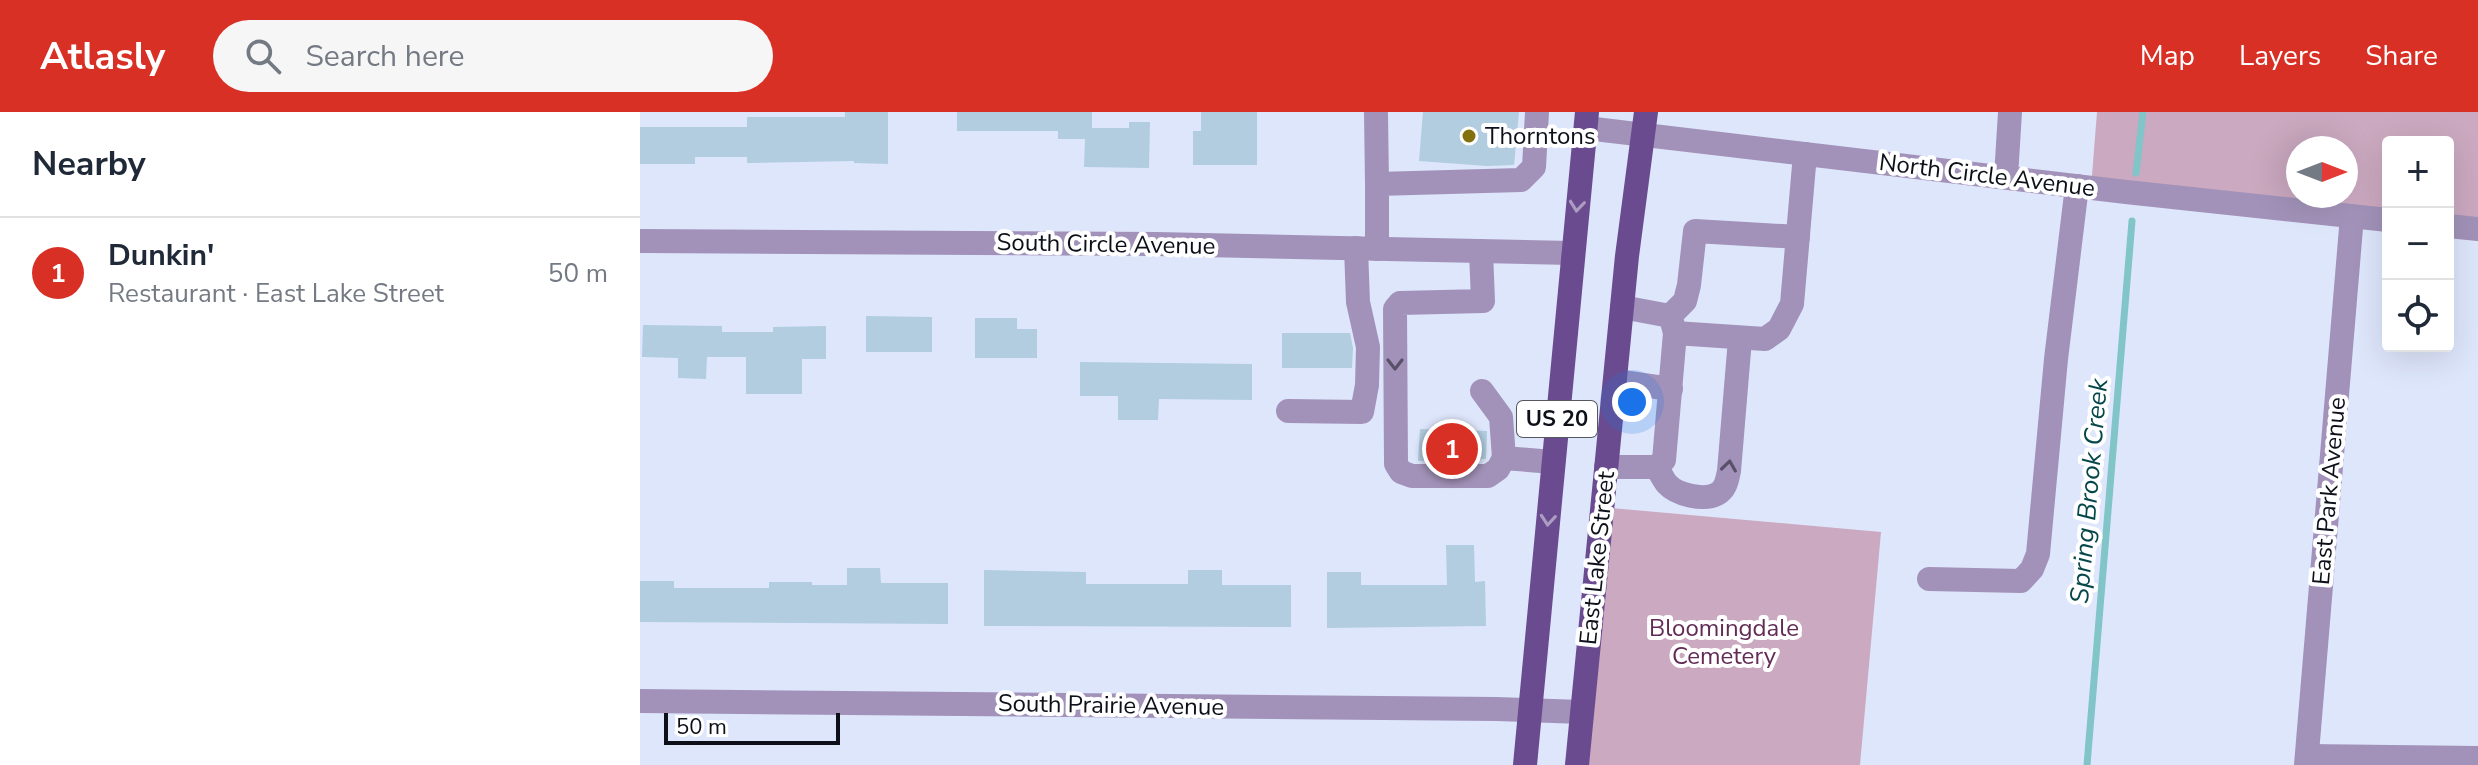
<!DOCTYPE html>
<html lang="en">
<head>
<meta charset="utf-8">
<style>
  :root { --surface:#fff; --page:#f6f6f7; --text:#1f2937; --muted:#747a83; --line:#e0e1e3; --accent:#d93025 }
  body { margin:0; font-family:"Nunito Sans",sans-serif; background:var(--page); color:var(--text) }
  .controls { position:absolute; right:24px; top:24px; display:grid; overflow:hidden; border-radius:8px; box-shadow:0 8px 32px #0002 }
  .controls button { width:72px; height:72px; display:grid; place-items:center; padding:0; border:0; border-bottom:2px solid var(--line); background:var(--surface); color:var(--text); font:40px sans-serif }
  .compass { position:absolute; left:1646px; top:24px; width:72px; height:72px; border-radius:50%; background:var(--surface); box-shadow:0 8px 32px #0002; rotate:90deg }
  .scale { position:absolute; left:24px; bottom:20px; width:176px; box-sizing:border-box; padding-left:8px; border:4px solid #0d1019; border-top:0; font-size:22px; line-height:28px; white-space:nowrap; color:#0d1019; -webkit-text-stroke:6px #fff; paint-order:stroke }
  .you { position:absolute; left:992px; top:290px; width:28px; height:28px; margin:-20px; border:6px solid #fff; border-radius:50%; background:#1a73e8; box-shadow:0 0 0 12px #1a73e833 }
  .badge { display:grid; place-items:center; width:52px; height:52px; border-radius:50%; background:var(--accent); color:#fff; font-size:26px; font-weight:700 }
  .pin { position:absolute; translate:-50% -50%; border:4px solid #fff; box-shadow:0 2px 8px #0006 }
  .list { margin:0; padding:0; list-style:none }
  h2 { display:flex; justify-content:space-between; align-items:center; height:104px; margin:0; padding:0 32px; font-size:34px }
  h2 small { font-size:26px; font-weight:400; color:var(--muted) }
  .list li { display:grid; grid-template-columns:52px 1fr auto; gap:24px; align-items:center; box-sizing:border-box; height:112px; padding:0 32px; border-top:2px solid var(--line) }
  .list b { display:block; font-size:30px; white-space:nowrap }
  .list p { margin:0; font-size:26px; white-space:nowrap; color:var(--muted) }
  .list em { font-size:26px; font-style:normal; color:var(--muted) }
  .icon { flex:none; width:44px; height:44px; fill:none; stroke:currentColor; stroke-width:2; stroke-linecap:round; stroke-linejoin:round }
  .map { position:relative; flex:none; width:1838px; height:653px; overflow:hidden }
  header { display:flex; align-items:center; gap:48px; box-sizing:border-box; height:112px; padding:0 40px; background:var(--accent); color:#fff }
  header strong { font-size:38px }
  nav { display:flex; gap:44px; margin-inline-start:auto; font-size:28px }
  .search { width:560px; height:72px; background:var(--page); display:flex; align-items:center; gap:20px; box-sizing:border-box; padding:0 28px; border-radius:44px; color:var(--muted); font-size:30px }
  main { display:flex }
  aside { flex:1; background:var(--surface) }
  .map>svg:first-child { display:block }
</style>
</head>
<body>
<header>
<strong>Atlasly</strong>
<div class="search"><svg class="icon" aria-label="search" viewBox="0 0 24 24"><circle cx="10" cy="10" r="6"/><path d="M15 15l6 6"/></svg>Search here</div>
<nav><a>Map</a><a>Layers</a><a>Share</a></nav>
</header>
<main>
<aside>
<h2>Nearby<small></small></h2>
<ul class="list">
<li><span class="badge">1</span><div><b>Dunkin'</b><p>Restaurant · East Lake Street</p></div><em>50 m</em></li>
</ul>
</aside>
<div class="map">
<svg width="1838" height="653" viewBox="0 0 1838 653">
  <rect width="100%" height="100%" fill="#dee6fc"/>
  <g fill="#cba9c0" fill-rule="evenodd">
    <path d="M1457,0H1838V115L1808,112V30H1748V106L1451,76ZM1658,36H1706V84H1658Z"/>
    <path d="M971,396L1241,420L1220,653H948Z"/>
  </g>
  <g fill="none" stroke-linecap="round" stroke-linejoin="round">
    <g stroke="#81c5c8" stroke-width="7">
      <path d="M1496,61L1503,0"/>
      <path d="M1447,653L1492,109"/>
    </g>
  </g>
  <g fill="#b1cddf">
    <path d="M205,0H248V52L214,51V49L107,51V45H55V52H0V15H107V5H205Z"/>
    <path d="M317,0H452V16H489V10H510L509,56L444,55L445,27H418V19H317Z"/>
    <path d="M561,0H617V53H553V19H561Z"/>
    <path d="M783,0H879L874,53L847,54L779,49Z"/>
    <path d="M226,204L292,205V240H226Z"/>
    <path d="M335,206H377V217H397V246H335Z"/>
    <path d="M3,213L82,214V220H133V215L186,214V247H162V282H106V245H67L66,267L38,266V246L2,245Z"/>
    <path d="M642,221H710L713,236L712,256H642Z"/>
    <path d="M440,250L612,252V288L519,287L518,308H478V284H440Z"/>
    <path d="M780,317L847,319L846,347L778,349Z"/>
    <path d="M806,433H834L835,470L845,469L846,514L687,516V460H721V473H807Z"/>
    <path d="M207,456H240L241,471H308V512L0,510V469H34V476H129V470H172V473H207Z"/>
    <path d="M344,458L446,460V472H548V458H582V473H651V515L344,514Z"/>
  </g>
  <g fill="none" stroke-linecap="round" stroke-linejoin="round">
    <g stroke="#a292b9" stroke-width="24">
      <path d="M736,0L737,72"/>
      <path d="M946,16L1486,80L1748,108"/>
      <path d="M1366,65L1370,0"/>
      <path d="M1808,114L1838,117"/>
      <path d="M0,129L517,132L932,141"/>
      <path d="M737,137V72L881,68L894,55L897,0"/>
      <path d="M841,139L843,189L760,191L755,197L756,352L761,360L772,364H848L858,357L864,346"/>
      <path d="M982,195L1030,204L1045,189L1049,173L1055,119L1158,125"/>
      <path d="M1035,221L1125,227L1139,217L1152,192L1165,42"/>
      <path d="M975,269L1031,277"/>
      <path d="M842,279L861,305L864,346L913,350"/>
      <path d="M648,299L722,300L727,273L728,235L718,190L716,136"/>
      <path d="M966,355H1016L1024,348L1035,221L1031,206"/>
      <path d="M1016,355C1020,360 1023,367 1027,372C1037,383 1064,389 1077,382C1086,377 1087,368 1089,359L1100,227"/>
      <path d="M1289,467L1381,469L1392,457L1398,442L1416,247L1437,74"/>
      <path d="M0,589L856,597L942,600"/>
      <path d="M1667,644L1838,646"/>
      <path d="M1666,653L1712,104"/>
    </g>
    <g stroke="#6a4b8f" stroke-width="24">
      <path d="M885,653L947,0"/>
      <path d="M937,653L987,144L1006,0"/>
    </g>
  </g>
  <defs><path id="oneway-chevron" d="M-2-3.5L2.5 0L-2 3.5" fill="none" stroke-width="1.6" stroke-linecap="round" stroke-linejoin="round" transform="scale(2)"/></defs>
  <g stroke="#ad9cc1">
    <use href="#oneway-chevron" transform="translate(937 94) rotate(96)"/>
    <use href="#oneway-chevron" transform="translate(908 408) rotate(95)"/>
  </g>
  <g stroke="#585169">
    <use href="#oneway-chevron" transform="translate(755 252) rotate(90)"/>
    <use href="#oneway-chevron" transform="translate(1089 354) rotate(-82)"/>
  </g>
  <circle fill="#857010" stroke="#fff" stroke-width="3" cx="829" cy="24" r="8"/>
  <g text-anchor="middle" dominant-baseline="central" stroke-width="8" stroke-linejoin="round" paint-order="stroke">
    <rect fill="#fff" stroke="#56585e" stroke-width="2" x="877" y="289" width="80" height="36" rx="6"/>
    <g font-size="22" font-weight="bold" fill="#0d1019">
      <text x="917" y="307">US 20</text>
    </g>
    <g font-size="24" fill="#0d1019" stroke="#fff" text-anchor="start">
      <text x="845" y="24">Thorntons</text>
    </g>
    <g font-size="24" fill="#0d1019" stroke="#fff">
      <text transform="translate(1347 63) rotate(7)">North Circle Avenue</text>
      <text transform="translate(466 132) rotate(1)">South Circle Avenue</text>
      <text transform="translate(1689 379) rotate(-85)">East Park Avenue</text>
      <text transform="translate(957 446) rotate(-84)">East Lake Street</text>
      <text transform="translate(471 593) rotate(1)">South Prairie Avenue</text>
    </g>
    <g font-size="24" fill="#622a54" stroke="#fff">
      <text x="1084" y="516">Bloomingdale<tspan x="1084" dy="28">Cemetery</tspan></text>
    </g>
    <g font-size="26" font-style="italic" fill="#06474a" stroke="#fff">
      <text transform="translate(1449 379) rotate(-85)">Spring Brook Creek</text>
    </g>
  </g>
</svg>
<div class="controls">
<button>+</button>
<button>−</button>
<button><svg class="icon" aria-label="locate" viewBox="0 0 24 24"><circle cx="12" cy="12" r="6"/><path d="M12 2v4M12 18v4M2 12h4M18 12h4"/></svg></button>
</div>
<svg class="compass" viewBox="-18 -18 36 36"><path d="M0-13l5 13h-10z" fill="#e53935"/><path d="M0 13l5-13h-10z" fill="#747a83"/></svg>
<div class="scale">50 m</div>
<div class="you"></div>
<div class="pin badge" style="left:812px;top:337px">1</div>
</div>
</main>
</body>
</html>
